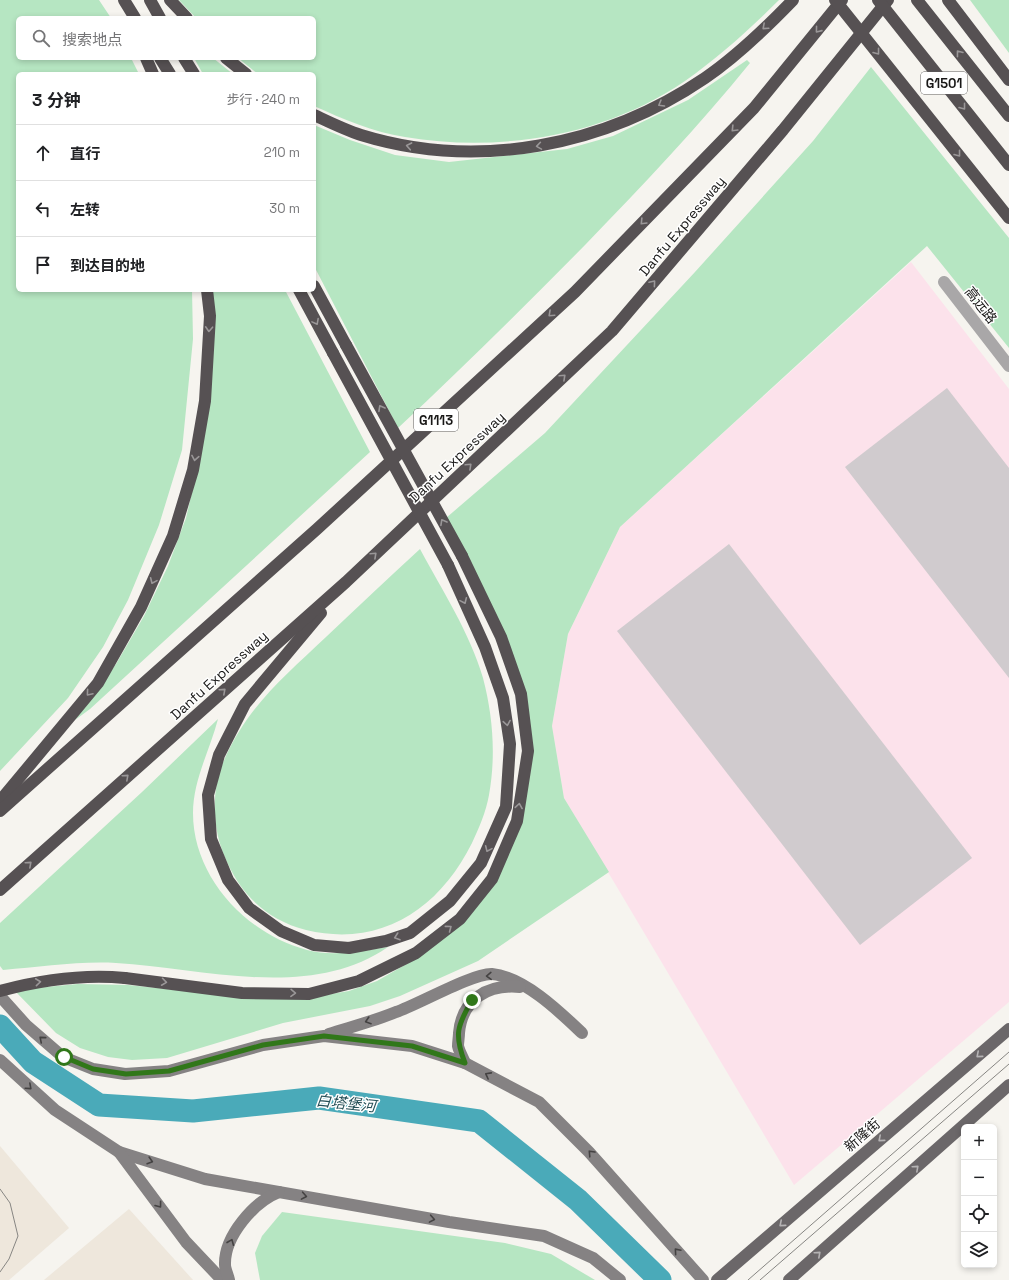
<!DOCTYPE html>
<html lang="zh">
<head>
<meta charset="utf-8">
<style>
  :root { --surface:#fff; --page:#f6f6f6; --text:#202124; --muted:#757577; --line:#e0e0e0 }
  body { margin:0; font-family:"Space Grotesk","Noto Sans SC",sans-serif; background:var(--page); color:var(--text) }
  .controls { position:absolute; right:12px; bottom:12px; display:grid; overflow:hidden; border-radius:6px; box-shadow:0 2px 6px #0003 }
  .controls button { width:36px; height:36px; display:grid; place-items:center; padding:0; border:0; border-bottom:1px solid var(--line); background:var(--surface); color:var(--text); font:20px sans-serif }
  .stop { position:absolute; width:12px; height:12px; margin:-9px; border:3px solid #307719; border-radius:50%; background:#fff }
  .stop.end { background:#307719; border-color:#fff; box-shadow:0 1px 4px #0008 }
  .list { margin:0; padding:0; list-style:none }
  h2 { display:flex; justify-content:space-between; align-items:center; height:52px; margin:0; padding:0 16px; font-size:17px }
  h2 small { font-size:13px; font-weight:400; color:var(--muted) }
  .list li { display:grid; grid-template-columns:26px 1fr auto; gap:12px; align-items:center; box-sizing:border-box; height:56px; padding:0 16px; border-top:1px solid var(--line) }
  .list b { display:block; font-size:15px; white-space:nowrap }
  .list em { font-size:13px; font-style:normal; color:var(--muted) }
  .icon { flex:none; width:22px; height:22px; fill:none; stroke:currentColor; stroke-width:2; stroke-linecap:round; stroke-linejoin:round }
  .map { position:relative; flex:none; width:1009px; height:1280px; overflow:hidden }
  .search { position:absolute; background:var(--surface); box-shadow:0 2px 6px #0003; left:16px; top:16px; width:300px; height:44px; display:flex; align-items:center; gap:10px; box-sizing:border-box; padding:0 14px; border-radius:6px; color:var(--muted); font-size:15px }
  .panel { position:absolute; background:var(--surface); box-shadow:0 2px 6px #0003; left:16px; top:72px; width:300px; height:220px; border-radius:6px }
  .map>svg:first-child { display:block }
</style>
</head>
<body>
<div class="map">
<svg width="1009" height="1280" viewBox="0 0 1009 1280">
  <rect width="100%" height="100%" fill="#f6f4ef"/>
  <g fill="#eee7dc">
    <path d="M0,1146L69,1228L9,1280H0Z"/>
    <path d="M129,1209L193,1280H44Z"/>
  </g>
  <path fill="#fce2eb" d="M911,262L1009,389V1002L794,1185L564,798L552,726L568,634L620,527Z"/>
  <g fill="#b6e6c2">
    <path d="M0,0H99L111,18H18V58H131L139,74H18V290H192L193,339L182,450L159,525L128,600L103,647L68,698L0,771Z"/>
    <path d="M179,0H779C750,29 719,57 685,81C605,136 500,153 405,137C373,132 343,119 314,106V74H258L238,58H314V18H196Z"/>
    <path d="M970,0H1009V53Z"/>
    <path d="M194,58H213L233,74H203Z"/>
    <path d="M747,60L750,63C699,126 643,185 586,244C524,307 462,368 398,428L314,266V125L350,140L395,155L449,162L567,149L613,136L688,100Z"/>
    <path d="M871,67L1009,238V348L927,246L620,527L568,634L552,726L564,798L609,872L478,961L400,996L370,1006L283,1023L167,1058L132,1060L108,1057L80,1048L56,1033L14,990L78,984L128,985L187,991L313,997L349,991L377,981L410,962L470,912L517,830L526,697L446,518L545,433L695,272L813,141Z"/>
    <path d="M212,290H285L370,452L90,709L75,720L116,664L144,616L168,566L186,518L201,453Z"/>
    <path d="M420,549C442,590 470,633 483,678C493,716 496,756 489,795C486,812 479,828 472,843C439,909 381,948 306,930C268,920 243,897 227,862C212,831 210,790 225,758C249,705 285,676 326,637C357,608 388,578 420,549Z"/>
    <path d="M218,719C210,750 193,780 193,813C193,877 246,934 307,950C333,957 362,951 388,947C310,1001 203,968 116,963C79,961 40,967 3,970L0,966V923L142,792Z"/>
    <path d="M282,1212L505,1243L551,1254L595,1280H260L255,1253L262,1236Z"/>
  </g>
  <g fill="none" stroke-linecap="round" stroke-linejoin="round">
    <path stroke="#4aaab9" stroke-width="23" d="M0,1026L33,1062L99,1105L193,1111L319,1098L479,1121L578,1200L660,1280"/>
  </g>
  <g fill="#d0cbce">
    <path d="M947,388L1009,468V678L845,467Z"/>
    <path d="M729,544L972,858L860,945L617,631Z"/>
  </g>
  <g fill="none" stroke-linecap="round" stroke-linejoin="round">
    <path stroke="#a9a7a8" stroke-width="12" d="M944,282L1009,366"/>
    <g stroke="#858283" stroke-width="12">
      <path d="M0,996L26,1025L63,1057L93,1069L125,1074L169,1071L263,1045L324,1036L412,1046L465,1063L539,1102L589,1152L703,1280"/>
      <path d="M329,1034C351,1027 374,1021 396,1012C417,1005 473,973 492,974C524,977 560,1012 582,1033"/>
      <path d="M0,1060L55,1110L119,1152L205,1179L449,1222L544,1236L593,1258L620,1280"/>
      <path d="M465,1063C463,1058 459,1051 458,1046C458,1042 459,1037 459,1033C462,999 488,984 520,987"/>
      <path d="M119,1152L186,1242L222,1280"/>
      <path d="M229,1280C228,1275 225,1269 225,1265C224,1236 254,1202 279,1192"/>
    </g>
    <g stroke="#6b6769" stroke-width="12">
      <path d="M717,1280L1009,1029"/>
      <path d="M789,1280L1009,1085"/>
    </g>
    <g stroke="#565153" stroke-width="12">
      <path d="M124,0L135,18"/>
      <path d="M150,0L160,18"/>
      <path d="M170,0L187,18"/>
      <path d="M146,58L153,74"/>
      <path d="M160,58L170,74"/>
      <path d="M184,58L194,74"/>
      <path d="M226,58L246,74"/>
      <path d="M314,115C329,122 345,130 361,135C478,171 605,146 705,78C737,56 766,28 793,0"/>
      <path d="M314,286L346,345"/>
      <path d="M299,290L333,353"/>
      <path d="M321,613L245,704L219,755L208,795L211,839L228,880L249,908L281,931L314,945L349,948L386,941L410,933L450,901L481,863L506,807L510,744L503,698L485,647L448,565"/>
      <path d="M0,801L98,683L141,607L173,536L193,470L205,401L210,316L207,290"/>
      <path d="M0,811L317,529L575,292L754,108L842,0"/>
      <path d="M0,890L346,582L612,331L783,130L888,0"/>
      <path d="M125,978L242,993L309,994L359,981L416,953L460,919L492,879L517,821L528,751L521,694L501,637L462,556"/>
    </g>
    <g stroke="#878683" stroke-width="1">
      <path d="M0,1189L10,1203L18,1236L9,1259L0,1272"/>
      <path d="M748,1280L1009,1052"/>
      <path d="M760,1280L1009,1064"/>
    </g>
    <g stroke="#565153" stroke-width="12">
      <path d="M835,0L1009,218"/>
      <path d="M878,0L1009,165"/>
      <path d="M917,0L1009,116"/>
      <path d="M948,0L1009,80"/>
      <path d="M346,345L462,556"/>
      <path d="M333,353L448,565"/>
      <path d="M0,991C41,980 83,974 125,978"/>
    </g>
  </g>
  <defs><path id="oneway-chevron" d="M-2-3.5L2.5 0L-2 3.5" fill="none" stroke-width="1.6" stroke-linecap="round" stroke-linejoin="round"/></defs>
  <g stroke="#9a9798">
    <use href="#oneway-chevron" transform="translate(765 27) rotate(138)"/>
    <use href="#oneway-chevron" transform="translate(818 30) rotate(129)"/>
    <use href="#oneway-chevron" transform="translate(877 52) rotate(52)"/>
    <use href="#oneway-chevron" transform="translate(959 53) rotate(-128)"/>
    <use href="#oneway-chevron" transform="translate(661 104) rotate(150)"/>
    <use href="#oneway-chevron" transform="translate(963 107) rotate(52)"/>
    <use href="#oneway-chevron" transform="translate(734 129) rotate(134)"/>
    <use href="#oneway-chevron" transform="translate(409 146) rotate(-169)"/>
    <use href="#oneway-chevron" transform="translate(539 146) rotate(171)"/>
    <use href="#oneway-chevron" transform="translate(958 154) rotate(52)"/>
    <use href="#oneway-chevron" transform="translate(643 222) rotate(134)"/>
    <use href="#oneway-chevron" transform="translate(653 283) rotate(-50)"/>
    <use href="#oneway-chevron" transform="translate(551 314) rotate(137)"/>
    <use href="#oneway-chevron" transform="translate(316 322) rotate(62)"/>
    <use href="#oneway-chevron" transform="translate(209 329) rotate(93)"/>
    <use href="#oneway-chevron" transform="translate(563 377) rotate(-43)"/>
    <use href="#oneway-chevron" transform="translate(381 408) rotate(-119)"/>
    <use href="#oneway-chevron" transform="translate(195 458) rotate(100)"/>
    <use href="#oneway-chevron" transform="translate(469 466) rotate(-43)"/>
    <use href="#oneway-chevron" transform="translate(443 522) rotate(-119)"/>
    <use href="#oneway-chevron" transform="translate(374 555) rotate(-43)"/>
    <use href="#oneway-chevron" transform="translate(153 581) rotate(114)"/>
    <use href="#oneway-chevron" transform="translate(464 601) rotate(66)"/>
    <use href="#oneway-chevron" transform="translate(223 691) rotate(-42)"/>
    <use href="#oneway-chevron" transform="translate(89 693) rotate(130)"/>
    <use href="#oneway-chevron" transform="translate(507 723) rotate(81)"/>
    <use href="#oneway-chevron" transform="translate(126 777) rotate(-42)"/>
    <use href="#oneway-chevron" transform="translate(519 806) rotate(-81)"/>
    <use href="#oneway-chevron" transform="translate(488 849) rotate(114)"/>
    <use href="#oneway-chevron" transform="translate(29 864) rotate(-42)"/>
    <use href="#oneway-chevron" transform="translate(449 928) rotate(-37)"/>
    <use href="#oneway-chevron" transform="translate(397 937) rotate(161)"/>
    <use href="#oneway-chevron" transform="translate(38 982) rotate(-6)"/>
    <use href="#oneway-chevron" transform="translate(164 982) rotate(8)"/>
    <use href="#oneway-chevron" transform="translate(293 993) rotate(1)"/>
  </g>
  <g stroke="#444242">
    <use href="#oneway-chevron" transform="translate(489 976) rotate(178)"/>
    <use href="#oneway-chevron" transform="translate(368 1021) rotate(162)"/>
    <use href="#oneway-chevron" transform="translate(42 1039) rotate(-140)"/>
    <use href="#oneway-chevron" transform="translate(488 1075) rotate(-152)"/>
    <use href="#oneway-chevron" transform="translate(29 1087) rotate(42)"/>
    <use href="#oneway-chevron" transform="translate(591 1153) rotate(-133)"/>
    <use href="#oneway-chevron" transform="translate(150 1161) rotate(17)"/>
    <use href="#oneway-chevron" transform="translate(304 1196) rotate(10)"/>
    <use href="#oneway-chevron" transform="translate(159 1205) rotate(53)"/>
    <use href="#oneway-chevron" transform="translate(432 1219) rotate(10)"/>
    <use href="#oneway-chevron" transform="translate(231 1242) rotate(-68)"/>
    <use href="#oneway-chevron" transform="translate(677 1251) rotate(-131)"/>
  </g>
  <g stroke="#b5b3b4">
    <use href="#oneway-chevron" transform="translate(979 1055) rotate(139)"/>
    <use href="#oneway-chevron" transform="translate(881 1139) rotate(139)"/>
    <use href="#oneway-chevron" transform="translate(916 1168) rotate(-42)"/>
    <use href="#oneway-chevron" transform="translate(782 1224) rotate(139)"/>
    <use href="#oneway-chevron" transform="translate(818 1254) rotate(-42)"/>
  </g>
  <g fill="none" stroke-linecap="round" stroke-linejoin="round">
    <path stroke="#307719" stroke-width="5" d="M64,1057L93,1069L126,1074L169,1071L263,1045L324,1036L412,1046L465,1063C454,1035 457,1026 472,1000"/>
  </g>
  <g text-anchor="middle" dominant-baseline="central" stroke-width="3" stroke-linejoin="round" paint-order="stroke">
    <g fill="#fff" stroke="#5e5d5d" stroke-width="1">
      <rect x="921" y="72" width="46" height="22" rx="3"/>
      <rect x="414" y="409" width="44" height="22" rx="3"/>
    </g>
    <g font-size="13" font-weight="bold" fill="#191817">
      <text x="944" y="83">G1501</text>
      <text x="436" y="420">G1113</text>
    </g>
    <g font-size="14" fill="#191817" stroke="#fff">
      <text transform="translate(682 226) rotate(-50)">Danfu Expressway</text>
      <text transform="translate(981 305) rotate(52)">高远路</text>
      <text transform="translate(457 457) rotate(-43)">Danfu Expressway</text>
      <text transform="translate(219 675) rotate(-42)">Danfu Expressway</text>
      <text transform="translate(862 1135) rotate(-41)">新隆街</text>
    </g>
    <g font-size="15" font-style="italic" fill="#275158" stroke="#fff">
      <text transform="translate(346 1103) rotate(6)">白塔堡河</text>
    </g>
  </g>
</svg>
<div class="controls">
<button>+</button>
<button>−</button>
<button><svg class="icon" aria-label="locate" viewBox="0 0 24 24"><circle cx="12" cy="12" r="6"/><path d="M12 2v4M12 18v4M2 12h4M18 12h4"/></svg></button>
<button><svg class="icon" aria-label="layers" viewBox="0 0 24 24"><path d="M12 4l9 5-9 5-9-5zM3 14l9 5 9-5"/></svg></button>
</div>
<div class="stop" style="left:64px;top:1057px"></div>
<div class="stop end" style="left:472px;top:1000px"></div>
<div class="search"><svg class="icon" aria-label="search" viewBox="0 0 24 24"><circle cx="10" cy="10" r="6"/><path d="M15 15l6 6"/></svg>搜索地点</div>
<section class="panel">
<h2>3 分钟<small>步行 · 240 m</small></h2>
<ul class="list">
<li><svg class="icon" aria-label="ahead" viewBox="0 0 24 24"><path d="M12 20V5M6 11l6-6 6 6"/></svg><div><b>直行</b></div><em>210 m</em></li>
<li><svg class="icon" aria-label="left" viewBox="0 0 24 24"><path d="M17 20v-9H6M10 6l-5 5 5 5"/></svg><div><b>左转</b></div><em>30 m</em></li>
<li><svg class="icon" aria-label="arrive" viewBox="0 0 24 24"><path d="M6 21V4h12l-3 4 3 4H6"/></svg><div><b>到达目的地</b></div></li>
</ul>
</section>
</div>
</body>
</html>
